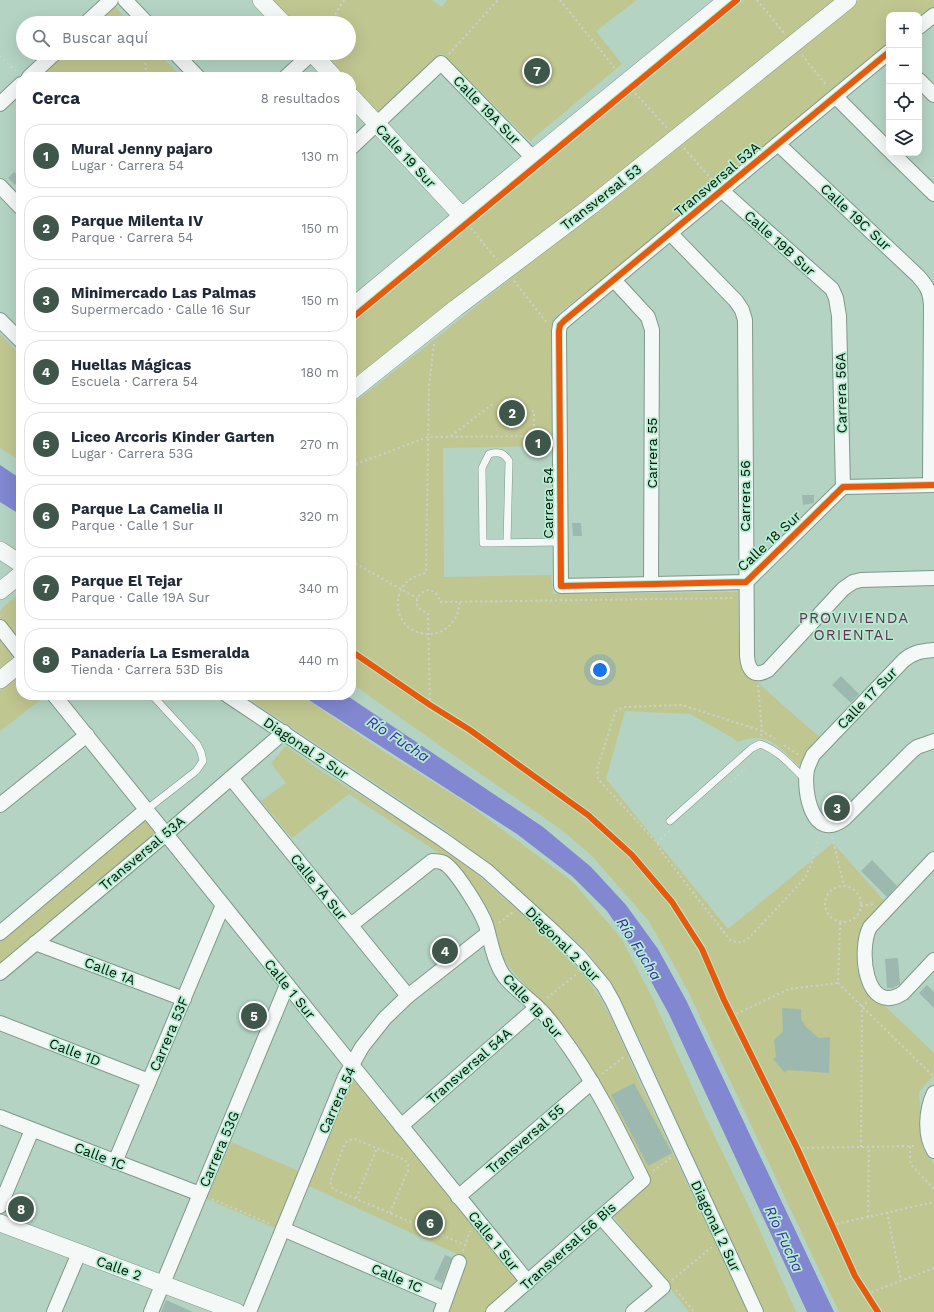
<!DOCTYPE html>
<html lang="es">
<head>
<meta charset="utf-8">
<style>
  :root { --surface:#fff; --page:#f2f2f3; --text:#1f2937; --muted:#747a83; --line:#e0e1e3; --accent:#3f564a }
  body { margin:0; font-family:"Work Sans",sans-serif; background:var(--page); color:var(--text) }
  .controls { position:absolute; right:12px; top:12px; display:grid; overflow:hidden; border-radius:8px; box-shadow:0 4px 16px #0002 }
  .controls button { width:36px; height:36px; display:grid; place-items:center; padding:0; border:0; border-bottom:1px solid var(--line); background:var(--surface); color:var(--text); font:20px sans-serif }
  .you { position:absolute; left:600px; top:670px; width:14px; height:14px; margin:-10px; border:3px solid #fff; border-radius:50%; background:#1a73e8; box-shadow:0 0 0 6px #1a73e833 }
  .badge { display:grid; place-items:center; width:26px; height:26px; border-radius:50%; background:var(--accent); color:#fff; font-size:13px; font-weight:700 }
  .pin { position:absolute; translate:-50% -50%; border:2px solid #fff; box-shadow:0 1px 4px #0006 }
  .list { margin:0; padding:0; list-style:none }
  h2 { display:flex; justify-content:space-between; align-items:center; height:52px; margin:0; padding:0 16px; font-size:17px }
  h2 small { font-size:13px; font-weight:400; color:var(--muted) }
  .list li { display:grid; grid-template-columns:26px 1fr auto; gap:12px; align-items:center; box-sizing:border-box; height:64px; margin:0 8px 8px; padding:0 8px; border:1px solid var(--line); border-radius:16px }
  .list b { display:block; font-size:15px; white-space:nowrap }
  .list p { margin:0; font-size:13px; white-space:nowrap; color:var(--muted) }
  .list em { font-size:13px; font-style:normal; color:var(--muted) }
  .icon { flex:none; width:22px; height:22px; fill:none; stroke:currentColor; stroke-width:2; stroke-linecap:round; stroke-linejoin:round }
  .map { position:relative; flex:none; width:934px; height:1312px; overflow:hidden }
  .search { position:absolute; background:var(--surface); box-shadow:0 4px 16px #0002; left:16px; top:16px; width:340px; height:44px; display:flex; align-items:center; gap:10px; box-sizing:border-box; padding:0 14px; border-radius:22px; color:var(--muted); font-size:15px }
  .panel { position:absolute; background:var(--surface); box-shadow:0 4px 16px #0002; left:16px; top:72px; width:340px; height:628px; border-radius:16px }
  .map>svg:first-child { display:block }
</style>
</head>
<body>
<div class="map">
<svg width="934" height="1312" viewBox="0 0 934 1312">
  <rect width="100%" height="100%" fill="#b4d3c3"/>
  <g fill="#c0c690">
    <path d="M271,0H432L442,7L447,0H637L596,31L622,64L530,141L442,53L377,113L351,85V77H344L321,53H349V23H293Z"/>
    <path d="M744,0H841L351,384V324L426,263Z"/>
    <path d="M859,0H934V6L919,18V15H889V43L663,233L560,312L554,319L551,328L553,446L443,448L444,577L551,575L553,594L738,592C739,612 737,644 742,662C746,676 806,725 821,738L806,754L799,766C779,747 768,730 738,742L733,738L690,714L625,711L606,779L728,929L833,843L886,903L862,925L859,936L857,945V969L860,979L864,986L934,1053V1075L919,1092L923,1149L934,1164V1312H839L688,991L670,958L648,920L591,855L559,828L449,752L351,683V405L434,340Z"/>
    <path d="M115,7L130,23H98Z"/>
    <path d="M65,53H159L181,77H39Z"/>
    <path d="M0,334L21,356V461L0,448Z"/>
    <path d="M21,593V643L0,617V612L3,607Z"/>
    <path d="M0,634C5,642 17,653 10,663C8,666 3,669 0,671Z"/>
    <path d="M21,673V695H47L0,731V687Z"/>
    <path d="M243,695H300L383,751L465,802L573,882L621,938L653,999L706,1118L758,1226L796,1312H765L742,1266L638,1036L612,986L588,952L509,881L440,826Z"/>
    <path d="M286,746L318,769L438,844L467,865L545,935L585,976L601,999L614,1024L642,1088L748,1312H689L611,1213L648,1178L538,999L514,973L504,959L482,901L471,888L461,870L448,859L349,794L292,838L261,801L286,783L271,763Z"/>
    <path d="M145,818L157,834L0,966V941Z"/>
    <path d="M353,1079L519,1282L485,1312H448L468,1259L309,1186Z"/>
    <path d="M231,1142L299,1171L275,1228L207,1199Z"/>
  </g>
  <g fill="#8187d0">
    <path d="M0,465L21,479V515L0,502Z"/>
    <path d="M301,695H346L543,827L591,867L626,905L658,949L686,1000L834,1312H807L669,1014L635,952L607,911L573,877L517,834Z"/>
  </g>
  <g fill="#9db9af">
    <path d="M14,172L21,178L15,185L8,178Z"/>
    <path d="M802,495H814V503L803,505Z"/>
    <path d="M572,523H581L582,536H573Z"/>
    <path d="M841,676L859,694L851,703L832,685Z"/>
    <path d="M838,800L844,807L839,812L833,815L827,809Z"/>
    <path d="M872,860L897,886L887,897L861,871Z"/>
    <path d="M898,958L900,984L893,988H887L885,959Z"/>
    <path d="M927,985L934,992V1008L919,993Z"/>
    <path d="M244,1006L266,1013L261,1025L239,1017Z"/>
    <path d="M782,1008L801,1009V1019L806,1027L819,1038L830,1037L829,1073L787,1070L785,1073L773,1059L776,1057L774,1040L783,1032Z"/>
    <path d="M634,1083L672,1153L648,1166L611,1095Z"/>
    <path d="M16,1200L31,1206L26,1218L11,1211Z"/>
    <path d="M445,1255L452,1258L442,1283L434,1279Z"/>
    <path d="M166,1300L193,1312H161Z"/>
  </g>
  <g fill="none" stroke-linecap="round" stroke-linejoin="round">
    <g stroke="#80988c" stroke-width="8">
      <g id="service">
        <path d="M507,543L509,461C504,453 499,451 489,454L482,468L483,543L560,542"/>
        <path d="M146,810L196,771L203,761L201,752L197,744L152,695"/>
        <path d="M670,821L752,748L760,744C779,750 792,767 806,780"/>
      </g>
    </g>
    <g stroke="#80988c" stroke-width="16">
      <g id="minor">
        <path d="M125,0L147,23"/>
        <path d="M86,23L111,0"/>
        <path d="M919,27L934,15"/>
        <path d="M889,52L565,320L560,325L559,331L561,586L746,582L843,487L934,485"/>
        <path d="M175,53L198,77"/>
        <path d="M29,77L55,53"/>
        <path d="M286,77L312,53"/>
        <path d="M919,80L934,95"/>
        <path d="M836,97L889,150"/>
        <path d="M0,104L21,84"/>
        <path d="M778,144L918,276C927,286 930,291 931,305L930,485"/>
        <path d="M351,148L441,63L533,158"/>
        <path d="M892,153L934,194"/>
        <path d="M0,186L21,208"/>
        <path d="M721,190L832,289L836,298L839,316L843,487"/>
        <path d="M670,233L736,301L742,310L745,320L747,656C748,670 754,678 768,670L843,589L853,582L861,580L934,578"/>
        <path d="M614,280L648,317L652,330L651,584"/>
        <path d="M0,320L21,341"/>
        <path d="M0,627L21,654"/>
        <path d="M934,650C921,651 913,652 903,661L813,755C811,760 808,765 807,770C803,792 813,843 844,819L912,751L917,747L934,741"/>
        <path d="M54,695L352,1065L528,1282"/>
        <path d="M227,695L442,839L487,871L555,933L579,956L604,986L613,1002L756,1312"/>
        <path d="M231,778L408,996"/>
        <path d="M0,805L87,735"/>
        <path d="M934,859L870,927C858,949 865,1017 903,993L934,960"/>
        <path d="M351,925L432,861C436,861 440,861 444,863C456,870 481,911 486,925C491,942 494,962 504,976C513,987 525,996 535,1005C544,1013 552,1023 559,1033C593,1078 618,1129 643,1180L493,1312"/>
        <path d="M0,933L146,810"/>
        <path d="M35,943L184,999"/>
        <path d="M0,973L166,834L284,732"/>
        <path d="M0,1023L149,1081"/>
        <path d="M934,1093C926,1110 924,1135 934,1151"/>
        <path d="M0,1117L200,1194"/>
        <path d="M401,1126L537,1007"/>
        <path d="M115,1162L223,905"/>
        <path d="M458,1197L592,1082"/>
        <path d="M0,1206L32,1130"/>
        <path d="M601,1217L663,1287L633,1312"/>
        <path d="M283,1229L445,1299"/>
        <path d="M54,1312L79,1253"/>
        <path d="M151,1312L287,985"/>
        <path d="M249,1312L345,1077L362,1047L385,1018L408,996L488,933"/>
        <path d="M441,1312L459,1262"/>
      </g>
    </g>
    <g stroke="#80988c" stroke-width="18">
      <g id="tertiary">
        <path d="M261,0L283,23"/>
        <path d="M312,53L334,77"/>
        <path d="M351,96L462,216"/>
        <path d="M351,308L462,216L727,0"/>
        <path d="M351,392L456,308L591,206L848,0"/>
        <path d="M0,550L21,564"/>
        <path d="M0,591L21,574"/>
        <path d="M0,680L21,663"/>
        <path d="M0,1223L237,1312"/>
      </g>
    </g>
    <g stroke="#c9d3ce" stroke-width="2" stroke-dasharray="2 3" stroke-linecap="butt">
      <path d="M560,0L617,71"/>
      <path d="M757,0L784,33"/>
      <path d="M330,23L344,0"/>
      <path d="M145,53L146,77"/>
      <path d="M449,54L498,0"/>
      <path d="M802,55L827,86"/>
      <path d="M0,56L17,72"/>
      <path d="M635,93L667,128"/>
      <path d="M684,148L713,181"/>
      <path d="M471,228L497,260"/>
      <path d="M514,281L547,323"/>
      <path d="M434,344L429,385L426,573C414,576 403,581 399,595C388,638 455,653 460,601"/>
      <path d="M532,411H534V436"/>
      <path d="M451,436L494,403"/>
      <path d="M351,466L428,437L548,436"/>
      <path d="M351,561L417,598"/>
      <path d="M758,685L762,731L775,739"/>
      <path d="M430,705L428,613C400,606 432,573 440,602L735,598"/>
      <path d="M761,736L762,731L682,705L624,707L617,710L614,716L597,769L598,779L657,843L664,855L730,940L738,943L747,940L805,878L812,862L820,835"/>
      <path d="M784,745L799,755"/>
      <path d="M730,782L746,768"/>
      <path d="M832,837L844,886"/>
      <path d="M657,843L670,830"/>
      <circle cx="843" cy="904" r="18"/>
      <path d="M861,906L874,904"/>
      <path d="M499,923L513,912"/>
      <path d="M840,923L838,983L934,1077"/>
      <path d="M547,998L578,973"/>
      <path d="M732,1016L789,989L838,983"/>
      <path d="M602,1074L624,1057"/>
      <path d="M910,1146V1160L911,1165L934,1189"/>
      <path d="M861,1147L862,1006L868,1001"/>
      <path d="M797,1148L917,1146"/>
      <path d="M653,1171L672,1157"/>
      <path d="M356,1198L377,1148"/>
      <path d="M212,1199L271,1224"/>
      <path d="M887,1212L901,1281"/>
      <path d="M390,1213L408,1170V1165L405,1160L355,1139L349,1140L345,1143L330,1182L333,1189L465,1245"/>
      <path d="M868,1217L869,1147"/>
      <path d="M832,1225L934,1202"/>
      <path d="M463,1251L470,1231"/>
      <path d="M672,1280L712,1247"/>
      <path d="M676,1290L694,1312"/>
      <path d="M867,1294L934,1268"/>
    </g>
    <use href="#service" stroke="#f4f8f6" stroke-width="7"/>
    <use href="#minor" stroke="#f4f8f6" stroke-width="14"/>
    <use href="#tertiary" stroke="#f4f8f6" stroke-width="17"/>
    <g stroke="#b4edcf" stroke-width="8">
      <g id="cycleway">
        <path d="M889,52L565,320L560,325L559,331L561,586L746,582L843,487L934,485"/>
        <path d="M351,319L737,0"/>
        <path d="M351,651L430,705L470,730L588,815L632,855L672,902L702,949L724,1000L797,1148L855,1276L878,1312"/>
      </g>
    </g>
    <use href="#cycleway" stroke="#e8590c" stroke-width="6"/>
  </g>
  <g text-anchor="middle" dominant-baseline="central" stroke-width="3.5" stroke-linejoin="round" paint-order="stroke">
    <g font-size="14" fill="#001309" stroke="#b4edcf">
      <text transform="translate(487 110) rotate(46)">Calle 19A Sur</text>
      <text transform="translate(406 156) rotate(47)">Calle 19 Sur</text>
      <text transform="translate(717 179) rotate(-40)">Transversal 53A</text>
      <text transform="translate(601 197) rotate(-38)">Transversal 53</text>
      <text transform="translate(856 217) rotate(43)">Calle 19C Sur</text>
      <text transform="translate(780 243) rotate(42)">Calle 19B Sur</text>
      <text transform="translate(841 393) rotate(-91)">Carrera 56A</text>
      <text transform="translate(652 453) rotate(-90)">Carrera 55</text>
      <text transform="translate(745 496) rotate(-90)">Carrera 56</text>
      <text transform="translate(548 503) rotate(-90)">Carrera 54</text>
      <text transform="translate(769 541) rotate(-43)">Calle 18 Sur</text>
      <text transform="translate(867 698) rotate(-46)">Calle 17 Sur</text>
      <text transform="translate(306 748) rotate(34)">Diagonal 2 Sur</text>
      <text transform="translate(142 853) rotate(-40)">Transversal 53A</text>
      <text transform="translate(319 887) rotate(51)">Calle 1A Sur</text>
      <text transform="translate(563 944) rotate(45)">Diagonal 2 Sur</text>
      <text transform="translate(110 971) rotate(21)">Calle 1A</text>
      <text transform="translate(290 989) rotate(51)">Calle 1 Sur</text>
      <text transform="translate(533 1006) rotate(48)">Calle 1B Sur</text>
      <text transform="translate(169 1034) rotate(-67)">Carrera 53F</text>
      <text transform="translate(75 1052) rotate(21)">Calle 1D</text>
      <text transform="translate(469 1066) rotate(-41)">Transversal 54A</text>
      <text transform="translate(337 1100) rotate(-66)">Carrera 54</text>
      <text transform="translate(525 1139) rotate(-41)">Transversal 55</text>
      <text transform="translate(219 1149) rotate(-67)">Carrera 53G</text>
      <text transform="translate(100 1156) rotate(21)">Calle 1C</text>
      <text transform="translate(716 1226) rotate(65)">Diagonal 2 Sur</text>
      <text transform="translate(494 1241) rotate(51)">Calle 1 Sur</text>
      <text transform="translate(568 1246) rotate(-42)">Transversal 56 Bis</text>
      <text transform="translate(119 1268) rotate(20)">Calle 2</text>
      <text transform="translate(397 1278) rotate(23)">Calle 1C</text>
    </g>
    <g font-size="15" letter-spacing="1" fill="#6a2e57" stroke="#b4edcf">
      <text x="854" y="618">PROVIVIENDA<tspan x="854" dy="17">ORIENTAL</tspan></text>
    </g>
    <g font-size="15" font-style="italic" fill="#3e25a9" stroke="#b4edcf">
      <text transform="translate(398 739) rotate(33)">Río Fucha</text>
      <text transform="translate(639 949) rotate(58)">Río Fucha</text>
      <text transform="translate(784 1239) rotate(65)">Río Fucha</text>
    </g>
  </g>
</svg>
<div class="controls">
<button>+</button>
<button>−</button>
<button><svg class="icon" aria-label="locate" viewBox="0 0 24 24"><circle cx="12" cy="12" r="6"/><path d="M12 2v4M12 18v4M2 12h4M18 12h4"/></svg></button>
<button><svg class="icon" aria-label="layers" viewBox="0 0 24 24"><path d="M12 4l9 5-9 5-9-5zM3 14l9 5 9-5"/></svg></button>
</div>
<div class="you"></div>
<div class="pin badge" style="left:538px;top:443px">1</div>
<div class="pin badge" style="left:512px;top:413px">2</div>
<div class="pin badge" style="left:837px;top:808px">3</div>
<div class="pin badge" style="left:445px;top:951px">4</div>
<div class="pin badge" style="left:254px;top:1016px">5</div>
<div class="pin badge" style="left:430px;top:1223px">6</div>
<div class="pin badge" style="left:537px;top:71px">7</div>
<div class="pin badge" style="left:21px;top:1209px">8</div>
<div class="search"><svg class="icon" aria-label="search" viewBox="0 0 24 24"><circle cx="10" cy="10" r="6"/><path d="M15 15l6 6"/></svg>Buscar aquí</div>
<section class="panel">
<h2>Cerca<small>8 resultados</small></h2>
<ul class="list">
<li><span class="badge">1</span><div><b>Mural Jenny pajaro</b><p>Lugar · Carrera 54</p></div><em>130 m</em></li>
<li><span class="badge">2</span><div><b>Parque Milenta IV</b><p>Parque · Carrera 54</p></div><em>150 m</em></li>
<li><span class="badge">3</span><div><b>Minimercado Las Palmas</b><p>Supermercado · Calle 16 Sur</p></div><em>150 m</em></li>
<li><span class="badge">4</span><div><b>Huellas Mágicas</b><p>Escuela · Carrera 54</p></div><em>180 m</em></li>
<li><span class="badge">5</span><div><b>Liceo Arcoris Kinder Garten</b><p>Lugar · Carrera 53G</p></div><em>270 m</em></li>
<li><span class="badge">6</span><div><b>Parque La Camelia II</b><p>Parque · Calle 1 Sur</p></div><em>320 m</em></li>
<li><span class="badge">7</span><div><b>Parque El Tejar</b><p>Parque · Calle 19A Sur</p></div><em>340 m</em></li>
<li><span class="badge">8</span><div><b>Panadería La Esmeralda</b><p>Tienda · Carrera 53D Bis</p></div><em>440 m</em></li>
</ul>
</section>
</div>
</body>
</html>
